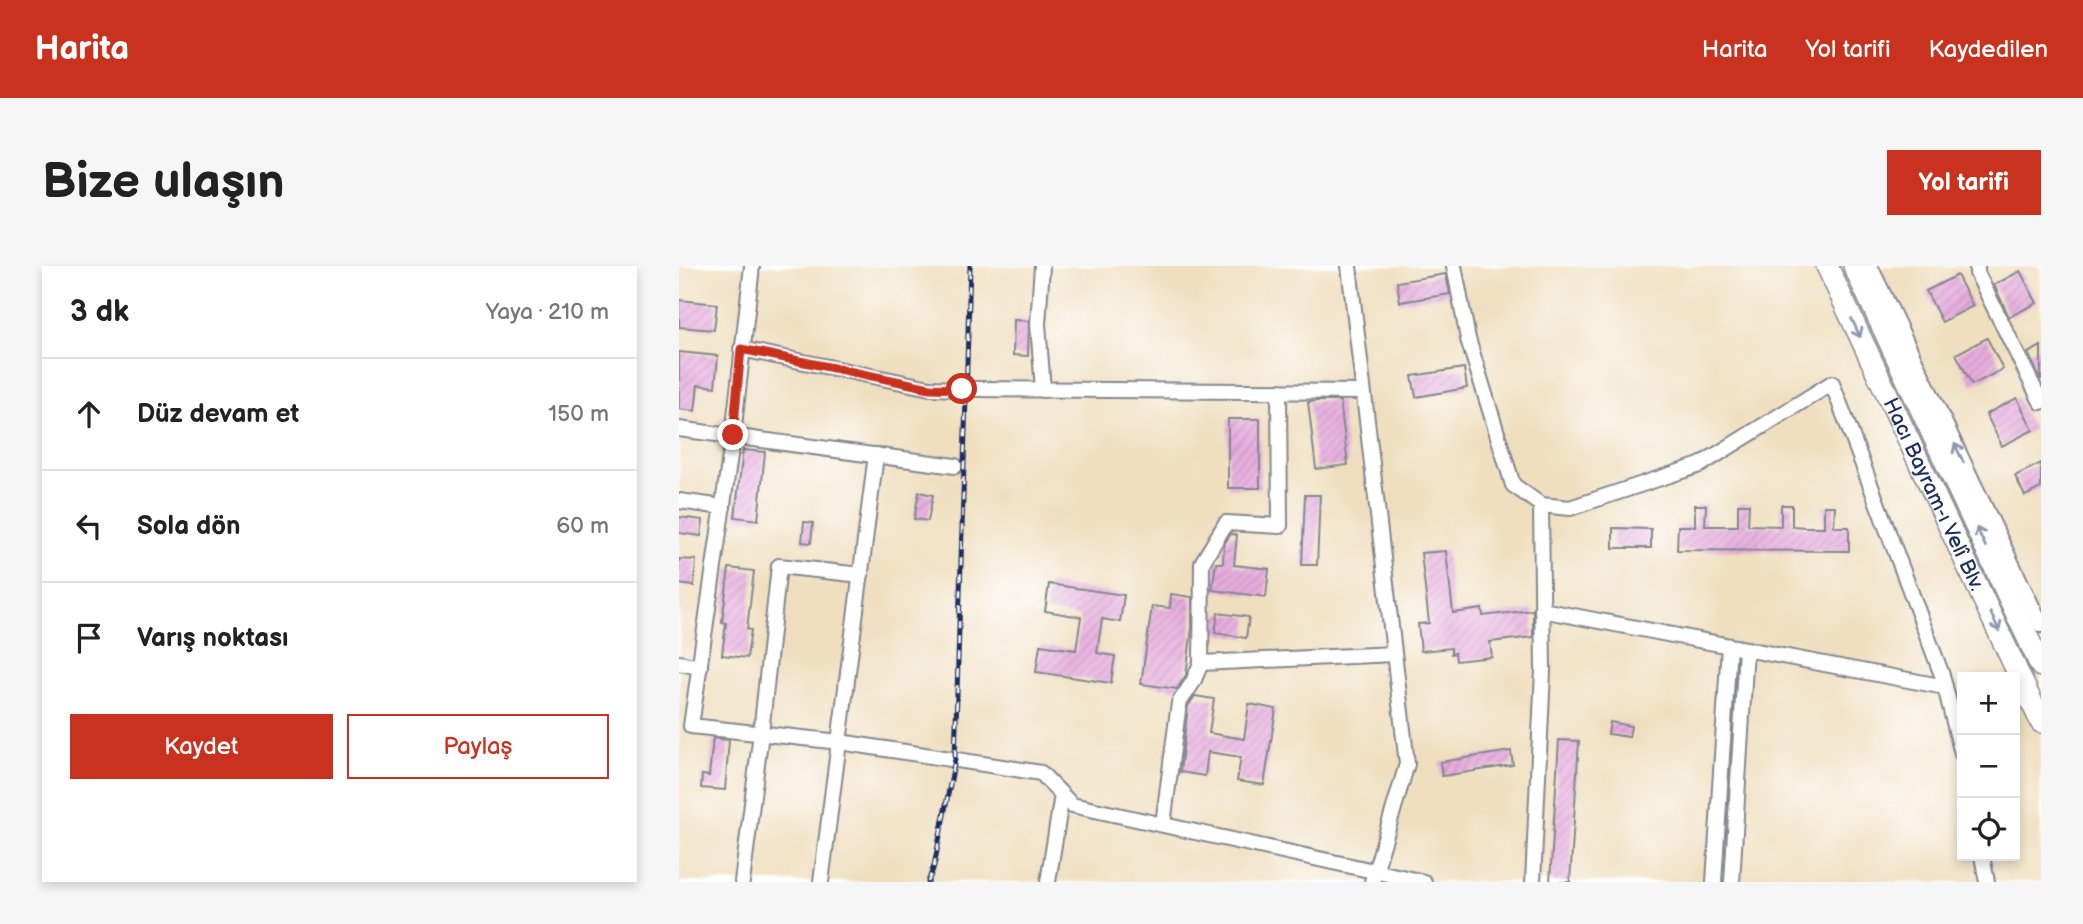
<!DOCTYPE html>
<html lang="tr">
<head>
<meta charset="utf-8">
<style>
  :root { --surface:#fff; --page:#f6f6f6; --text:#222; --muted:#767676; --line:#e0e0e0; --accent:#c8321e }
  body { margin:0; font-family:"Balsamiq Sans",sans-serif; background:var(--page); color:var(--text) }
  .controls { position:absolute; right:21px; bottom:21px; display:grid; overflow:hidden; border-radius:0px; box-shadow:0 4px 10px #0003 }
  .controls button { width:63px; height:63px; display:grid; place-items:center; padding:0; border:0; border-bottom:2px solid var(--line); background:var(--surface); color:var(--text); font:35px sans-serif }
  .stop { position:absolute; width:21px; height:21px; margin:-16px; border:5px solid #c8321e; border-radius:50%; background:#fff }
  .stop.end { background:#c8321e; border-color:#fff; box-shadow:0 2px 7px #0008 }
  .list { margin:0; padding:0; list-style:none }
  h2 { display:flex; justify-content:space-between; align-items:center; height:91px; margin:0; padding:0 28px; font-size:30px }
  h2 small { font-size:23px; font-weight:400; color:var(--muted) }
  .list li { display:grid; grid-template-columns:46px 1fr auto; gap:21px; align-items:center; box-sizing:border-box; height:112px; padding:0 28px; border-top:2px solid var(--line) }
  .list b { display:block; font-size:26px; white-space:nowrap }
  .list em { font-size:23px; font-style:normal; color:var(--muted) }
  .actions { display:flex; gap:14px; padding:21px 28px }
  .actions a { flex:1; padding:16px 0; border:2px solid var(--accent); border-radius:0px; text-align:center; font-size:24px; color:var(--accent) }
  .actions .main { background:var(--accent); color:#fff }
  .icon { flex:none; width:38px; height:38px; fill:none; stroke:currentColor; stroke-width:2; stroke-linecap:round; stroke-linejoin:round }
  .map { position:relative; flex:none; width:1362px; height:616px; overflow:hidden; border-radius:0px }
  header { display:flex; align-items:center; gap:42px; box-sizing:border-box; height:98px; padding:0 35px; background:var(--accent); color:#fff }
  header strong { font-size:33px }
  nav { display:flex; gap:38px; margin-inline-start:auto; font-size:24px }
  .intro { display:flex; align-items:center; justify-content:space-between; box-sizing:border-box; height:168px; padding:0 42px }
  h1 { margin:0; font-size:49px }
  .button { padding:18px 32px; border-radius:0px; background:var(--accent); color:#fff; font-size:24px; font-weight:700 }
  main { display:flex; gap:42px; padding:0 42px }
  aside { flex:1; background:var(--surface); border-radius:0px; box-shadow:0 4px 10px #0003 }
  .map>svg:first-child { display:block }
</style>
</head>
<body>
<header>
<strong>Harita</strong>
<nav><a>Harita</a><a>Yol tarifi</a><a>Kaydedilen</a></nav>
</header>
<div class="intro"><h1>Bize ulaşın</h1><a class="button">Yol tarifi</a></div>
<main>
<aside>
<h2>3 dk<small>Yaya · 210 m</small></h2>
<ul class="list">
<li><svg class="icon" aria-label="ahead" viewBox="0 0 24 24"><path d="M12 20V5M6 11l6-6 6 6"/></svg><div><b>Düz devam et</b></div><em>150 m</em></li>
<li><svg class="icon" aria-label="left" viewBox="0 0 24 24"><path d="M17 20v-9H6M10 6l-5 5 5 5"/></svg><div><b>Sola dön</b></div><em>60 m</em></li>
<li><svg class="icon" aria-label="arrive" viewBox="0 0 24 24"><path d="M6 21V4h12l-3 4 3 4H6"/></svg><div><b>Varış noktası</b></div></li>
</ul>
<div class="actions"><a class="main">Kaydet</a><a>Paylaş</a></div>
</aside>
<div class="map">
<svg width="1362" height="616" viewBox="0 0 1362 616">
  <defs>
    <pattern id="building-hatch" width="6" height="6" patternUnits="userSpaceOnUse" patternTransform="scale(1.75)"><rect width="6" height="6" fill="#e6acdd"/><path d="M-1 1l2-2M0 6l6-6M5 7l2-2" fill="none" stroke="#c594c0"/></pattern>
  </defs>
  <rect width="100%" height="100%" fill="#fff"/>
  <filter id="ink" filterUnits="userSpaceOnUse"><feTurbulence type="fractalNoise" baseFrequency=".0143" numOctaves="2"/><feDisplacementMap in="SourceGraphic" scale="14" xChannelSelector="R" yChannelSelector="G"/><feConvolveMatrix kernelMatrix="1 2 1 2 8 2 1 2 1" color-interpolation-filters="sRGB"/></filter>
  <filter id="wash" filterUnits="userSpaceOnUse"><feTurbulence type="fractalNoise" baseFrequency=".00686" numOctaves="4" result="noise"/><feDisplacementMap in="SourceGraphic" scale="28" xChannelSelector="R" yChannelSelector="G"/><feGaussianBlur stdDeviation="1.57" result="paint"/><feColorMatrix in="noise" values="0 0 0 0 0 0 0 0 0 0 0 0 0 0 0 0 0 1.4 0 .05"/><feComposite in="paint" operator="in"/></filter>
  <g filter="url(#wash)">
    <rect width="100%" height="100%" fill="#efdfbf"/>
    <g id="blocks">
      <g fill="url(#building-hatch)">
        <path d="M1341,5L1358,37L1330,51L1315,19Z"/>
        <path d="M767,8L771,28L721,36L718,16Z"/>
        <path d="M1278,9L1294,40L1263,56L1247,25Z"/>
        <path d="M0,34L38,38L35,64L0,61Z"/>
        <path d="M335,54L350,55L349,90L334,89Z"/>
        <path d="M1308,72L1324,103L1293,119L1277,88Z"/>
        <path d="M1362,80V114L1349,87Z"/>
        <path d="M0,86L39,90L36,121L19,119L16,145L0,143Z"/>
        <path d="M785,102L788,122L737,131L733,110Z"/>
        <path d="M1338,132L1354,164L1323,180L1307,148Z"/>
        <path d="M639,135H661L669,199L637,203L629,136Z"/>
        <rect x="549" y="153" width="32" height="69"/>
        <path d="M64,184L86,186L79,254L56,251Z"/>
        <path d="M1362,197V222L1346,230L1336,210Z"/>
        <path d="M240,226L254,229L249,255L235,253Z"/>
        <path d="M626,229H641L638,299H623Z"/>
        <path d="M1059,238H1070L1069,259L1102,260V239H1113V260L1127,261H1145V240H1156L1155,261H1170V285L998,284L999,260H1016V239H1027L1026,260H1059Z"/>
        <path d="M0,251L24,254L22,270L0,267Z"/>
        <path d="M125,256L134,257L132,277L123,276Z"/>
        <path d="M934,262L972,263V282H934Z"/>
        <path d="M552,268L558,269L555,299L590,303L587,331L533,324L537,297H544L545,278Z"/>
        <path d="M767,285L774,347L803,343L804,350L854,344V371L811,376L813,391L777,395L776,387L772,388V382L742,385L739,358L750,357L742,287Z"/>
        <path d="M0,293L17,294L15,320L0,318Z"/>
        <path d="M50,302L75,305L68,363L72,364L68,392L43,389L47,357L43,356Z"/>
        <path d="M370,318L445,329L441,356L423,353L418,387L436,390L432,417L357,406L361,379L397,384L402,351L366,345Z"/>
        <path d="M492,328L513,331V362L507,409L498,423L462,418L473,340L491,342Z"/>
        <path d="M539,347L570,351L567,372L536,367Z"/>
        <path d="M516,430L535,433L530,467L565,473L570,438L597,443L585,519L558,515L562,491L529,486L526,510L501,506L509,440Z"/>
        <path d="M931,456L952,460L950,471L929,468Z"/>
        <path d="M34,472L50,474L46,524L22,522L23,509L30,510Z"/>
        <path d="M880,474L900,475L891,616H871Z"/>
        <path d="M832,485L834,499L763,510L761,496Z"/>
      </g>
    </g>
  </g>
  <g filter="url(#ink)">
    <use href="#blocks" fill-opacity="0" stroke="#85878e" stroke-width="2"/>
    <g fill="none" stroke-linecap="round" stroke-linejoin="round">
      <g stroke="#85878e" stroke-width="18">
        <g id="minor">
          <path d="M73,0L54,169L12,460L161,476L362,507L393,539L745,616"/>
          <path d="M363,0L359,58L364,124"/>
          <path d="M670,0L728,498L693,616"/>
          <path d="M775,0L789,73L834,219L862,239L864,405L854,616"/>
          <path d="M1191,0L1362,359"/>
          <path d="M1298,0V7L1362,136"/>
          <path d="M62,83L251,122L283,123"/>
          <path d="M296,123L684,126"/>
          <path d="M0,163L276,200"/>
          <path d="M0,235L44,241"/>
          <path d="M862,239L891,242L1021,199L1153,117L1263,409L1283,488"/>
          <path d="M863,344L1266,421"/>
          <path d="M0,397L21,401"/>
          <path d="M522,397L715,388"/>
          <path d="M484,558L500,437L514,416L522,397L523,297L547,257L601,260L600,125"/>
          <path d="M1303,590L1308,616"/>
          <path d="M63,616L82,467L100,300L182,309"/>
          <path d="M142,616L197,189"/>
          <path d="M369,616L383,529"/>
          <path d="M1035,616L1050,380"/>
          <path d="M1053,616L1067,383"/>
        </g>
      </g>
      <g stroke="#85878e" stroke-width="24">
        <g id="highway">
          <path id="s1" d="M1148,0L1362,456"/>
          <path d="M1175,0L1362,400"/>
        </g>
      </g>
      <use href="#minor" stroke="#fff" stroke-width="14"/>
      <use href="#highway" stroke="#fff" stroke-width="21"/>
      <g stroke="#1b2f5e" stroke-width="5">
        <path id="rail" d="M249,616L255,600L276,493L291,0"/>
      </g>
      <use href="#rail" stroke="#fff" stroke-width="2.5" stroke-dasharray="8" stroke-linecap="butt"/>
    </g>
    <defs><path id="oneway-shaft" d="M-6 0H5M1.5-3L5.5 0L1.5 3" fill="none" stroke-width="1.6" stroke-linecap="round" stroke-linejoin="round" transform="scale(1.75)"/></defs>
    <g stroke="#8d97ae">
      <use href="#oneway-shaft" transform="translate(1177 62) rotate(65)"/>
      <use href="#oneway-shaft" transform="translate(1280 187) rotate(-115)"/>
      <use href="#oneway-shaft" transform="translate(1302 271) rotate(-115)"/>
      <use href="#oneway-shaft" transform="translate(1316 356) rotate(65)"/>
    </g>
  </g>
  <g fill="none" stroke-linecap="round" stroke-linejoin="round" filter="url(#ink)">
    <path stroke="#c8321e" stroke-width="9" d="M54,169L62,83L251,122L283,123"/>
  </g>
  <g text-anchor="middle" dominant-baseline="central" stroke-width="5" stroke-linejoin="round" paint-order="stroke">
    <g font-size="21" fill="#1b2f5e" stroke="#fff">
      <text stroke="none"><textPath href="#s1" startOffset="252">Hacı Bayram-ı Velî Blv.</textPath></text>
    </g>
  </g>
</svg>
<div class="controls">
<button>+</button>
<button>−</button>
<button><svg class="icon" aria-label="locate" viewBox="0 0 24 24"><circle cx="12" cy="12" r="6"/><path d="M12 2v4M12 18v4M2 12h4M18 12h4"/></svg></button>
</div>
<div class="stop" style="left:283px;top:123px"></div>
<div class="stop end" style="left:54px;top:169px"></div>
</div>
</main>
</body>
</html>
